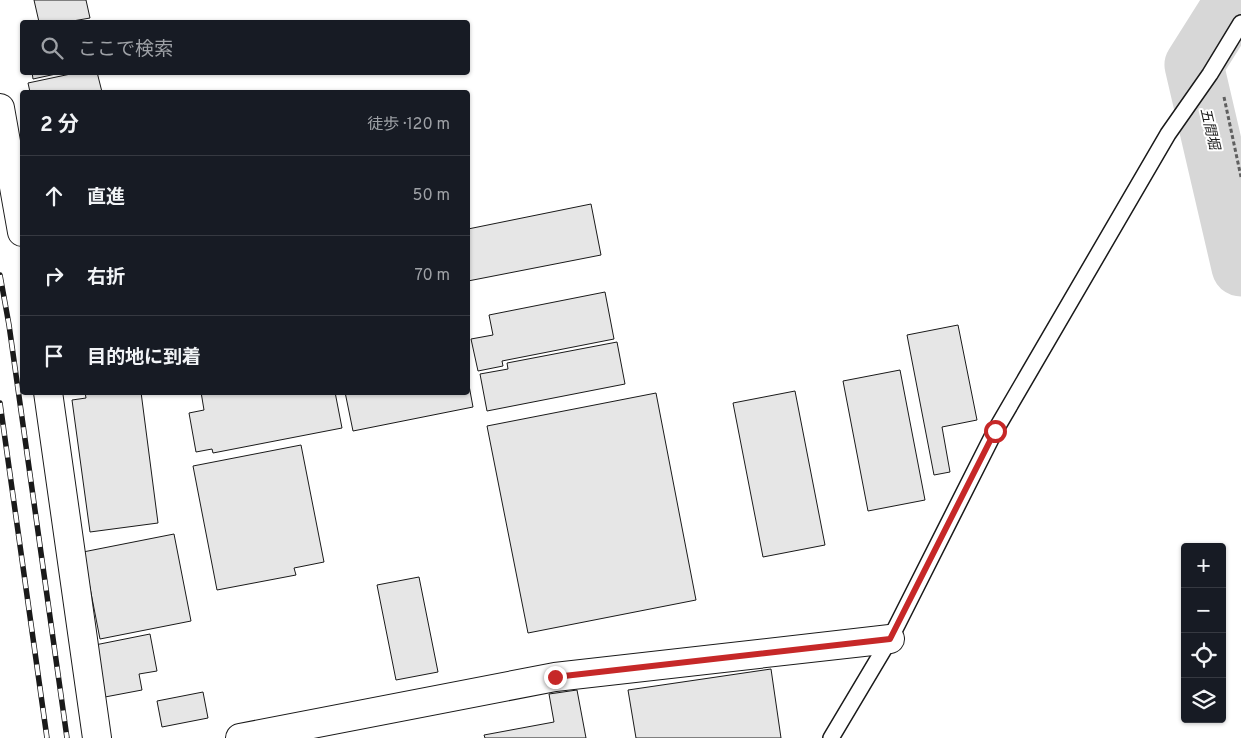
<!DOCTYPE html>
<html lang="ja">
<head>
<meta charset="utf-8">
<style>
  :root { --surface:#171b24; --page:#242831; --text:#f1f3f6; --muted:#9ea1a6; --line:#363941 }
  body { margin:0; font-family:Overpass,"Noto Sans JP",sans-serif; background:var(--page); color:var(--text) }
  .controls { position:absolute; right:15px; bottom:15px; display:grid; overflow:hidden; border-radius:5px; box-shadow:0 1px 4px #0004 }
  .controls button { width:45px; height:45px; display:grid; place-items:center; padding:0; border:0; border-bottom:1px solid var(--line); background:var(--surface); color:var(--text); font:25px sans-serif }
  .stop { position:absolute; width:15px; height:15px; margin:-11px; border:4px solid #c62828; border-radius:50%; background:#fff }
  .stop.end { background:#c62828; border-color:#fff; box-shadow:0 1px 5px #0008 }
  .list { margin:0; padding:0; list-style:none }
  h2 { display:flex; justify-content:space-between; align-items:center; height:65px; margin:0; padding:0 20px; font-size:21px }
  h2 small { font-size:16px; font-weight:400; color:var(--muted) }
  .list li { display:grid; grid-template-columns:32px 1fr auto; gap:15px; align-items:center; box-sizing:border-box; height:80px; padding:0 20px; border-top:1px solid var(--line) }
  .list b { display:block; font-size:19px; white-space:nowrap }
  .list em { font-size:16px; font-style:normal; color:var(--muted) }
  .icon { flex:none; width:28px; height:28px; fill:none; stroke:currentColor; stroke-width:2; stroke-linecap:round; stroke-linejoin:round }
  .map { position:relative; flex:none; width:1241px; height:738px; overflow:hidden }
  .search { position:absolute; background:var(--surface); box-shadow:0 1px 4px #0004; left:20px; top:20px; width:450px; height:55px; display:flex; align-items:center; gap:12px; box-sizing:border-box; padding:0 18px; border-radius:5px; color:var(--muted); font-size:19px }
  .panel { position:absolute; background:var(--surface); box-shadow:0 1px 4px #0004; left:20px; top:90px; width:450px; height:305px; border-radius:5px }
  .map>svg:first-child { display:block }
</style>
</head>
<body>
<div class="map">
<svg width="1241" height="738" viewBox="0 0 1241 738">
  <rect width="100%" height="100%" fill="#fff"/>
  <g fill="none" stroke-linecap="round" stroke-linejoin="round">
    <path stroke="#d7d7d7" stroke-width="59" d="M1235,0L1194,65L1241,267"/>
  </g>
  <g fill="#e6e6e6" stroke="#1a1a1a">
    <path d="M34,0H86L90,18L67,22H39Z"/>
    <path d="M32,72H65L33,79Z"/>
    <path d="M80,72H97L102,92H30L28,83Z"/>
    <path d="M591,204L601,255L468,281V229Z"/>
    <path d="M605,292L614,339L502,361L503,366L478,371L471,339L493,335L489,315Z"/>
    <path d="M958,325L977,420L942,427L950,472L934,475L907,335Z"/>
    <path d="M617,342L625,384L487,411L480,374L508,369L507,363Z"/>
    <path d="M900,370L925,500L868,511L843,381Z"/>
    <path d="M468,380L473,407L353,431L345,392H468Z"/>
    <path d="M795,391L825,545L763,557L733,403Z"/>
    <path d="M85,392H141L158,523L90,532L72,400L86,398Z"/>
    <path d="M201,392H335L342,428L213,453L212,449L196,452L189,413L204,410Z"/>
    <path d="M656,393L696,600L528,633L487,426Z"/>
    <path d="M301,445L324,562L294,568L296,575L217,590L193,466Z"/>
    <path d="M174,534L191,621L100,639L83,552Z"/>
    <path d="M419,577L438,672L396,680L377,585Z"/>
    <path d="M150,634L157,671L139,674L142,690L105,697L95,645Z"/>
    <path d="M771,669L781,738H636L628,690Z"/>
    <path d="M577,690L586,738H485L484,735L554,722L549,694Z"/>
    <path d="M203,692L208,718L162,727L157,701Z"/>
  </g>
  <g fill="none" stroke-linecap="round" stroke-linejoin="round">
    <g stroke="#1a1a1a" stroke-width="18">
      <path id="service" d="M831,738L890,639L995,431L1168,134L1210,74L1241,23"/>
    </g>
    <g stroke="#1a1a1a" stroke-width="30">
      <g id="minor">
        <path d="M0,108L22,232"/>
        <path d="M48,392L97,738"/>
        <path d="M240,738L555,677L890,639"/>
      </g>
    </g>
    <path stroke="#5f5f5f" stroke-width="3" stroke-dasharray="4 2.5" stroke-linecap="butt" d="M1224,97L1241,177"/>
    <use href="#service" stroke="#fff" stroke-width="15"/>
    <use href="#minor" stroke="#fff" stroke-width="28"/>
    <g stroke="#1a1a1a" stroke-width="5.5">
      <g id="rail">
        <path d="M0,275L9,325L67,738"/>
        <path d="M0,403L47,738"/>
      </g>
    </g>
    <use href="#rail" stroke="#fff" stroke-width="4" stroke-dasharray="11" stroke-linecap="butt"/>
  </g>
  <g fill="none" stroke-linecap="round" stroke-linejoin="round">
    <path stroke="#c62828" stroke-width="6" d="M555,677L890,639L995,431"/>
  </g>
  <g text-anchor="middle" dominant-baseline="central" stroke-width="4" stroke-linejoin="round" paint-order="stroke">
    <g font-size="14" font-style="italic" fill="#1a1a1a" stroke="#fff">
      <text transform="translate(1209 129) rotate(77)">五間堀</text>
    </g>
  </g>
</svg>
<div class="controls">
<button>+</button>
<button>−</button>
<button><svg class="icon" aria-label="locate" viewBox="0 0 24 24"><circle cx="12" cy="12" r="6"/><path d="M12 2v4M12 18v4M2 12h4M18 12h4"/></svg></button>
<button><svg class="icon" aria-label="layers" viewBox="0 0 24 24"><path d="M12 4l9 5-9 5-9-5zM3 14l9 5 9-5"/></svg></button>
</div>
<div class="stop" style="left:995px;top:431px"></div>
<div class="stop end" style="left:555px;top:677px"></div>
<div class="search"><svg class="icon" aria-label="search" viewBox="0 0 24 24"><circle cx="10" cy="10" r="6"/><path d="M15 15l6 6"/></svg>ここで検索</div>
<section class="panel">
<h2>2 分<small>徒歩 · 120 m</small></h2>
<ul class="list">
<li><svg class="icon" aria-label="ahead" viewBox="0 0 24 24"><path d="M12 20V5M6 11l6-6 6 6"/></svg><div><b>直進</b></div><em>50 m</em></li>
<li><svg class="icon" aria-label="right" viewBox="0 0 24 24"><path d="M7 20v-9h11M14 6l5 5-5 5"/></svg><div><b>右折</b></div><em>70 m</em></li>
<li><svg class="icon" aria-label="arrive" viewBox="0 0 24 24"><path d="M6 21V4h12l-3 4 3 4H6"/></svg><div><b>目的地に到着</b></div></li>
</ul>
</section>
</div>
</body>
</html>
